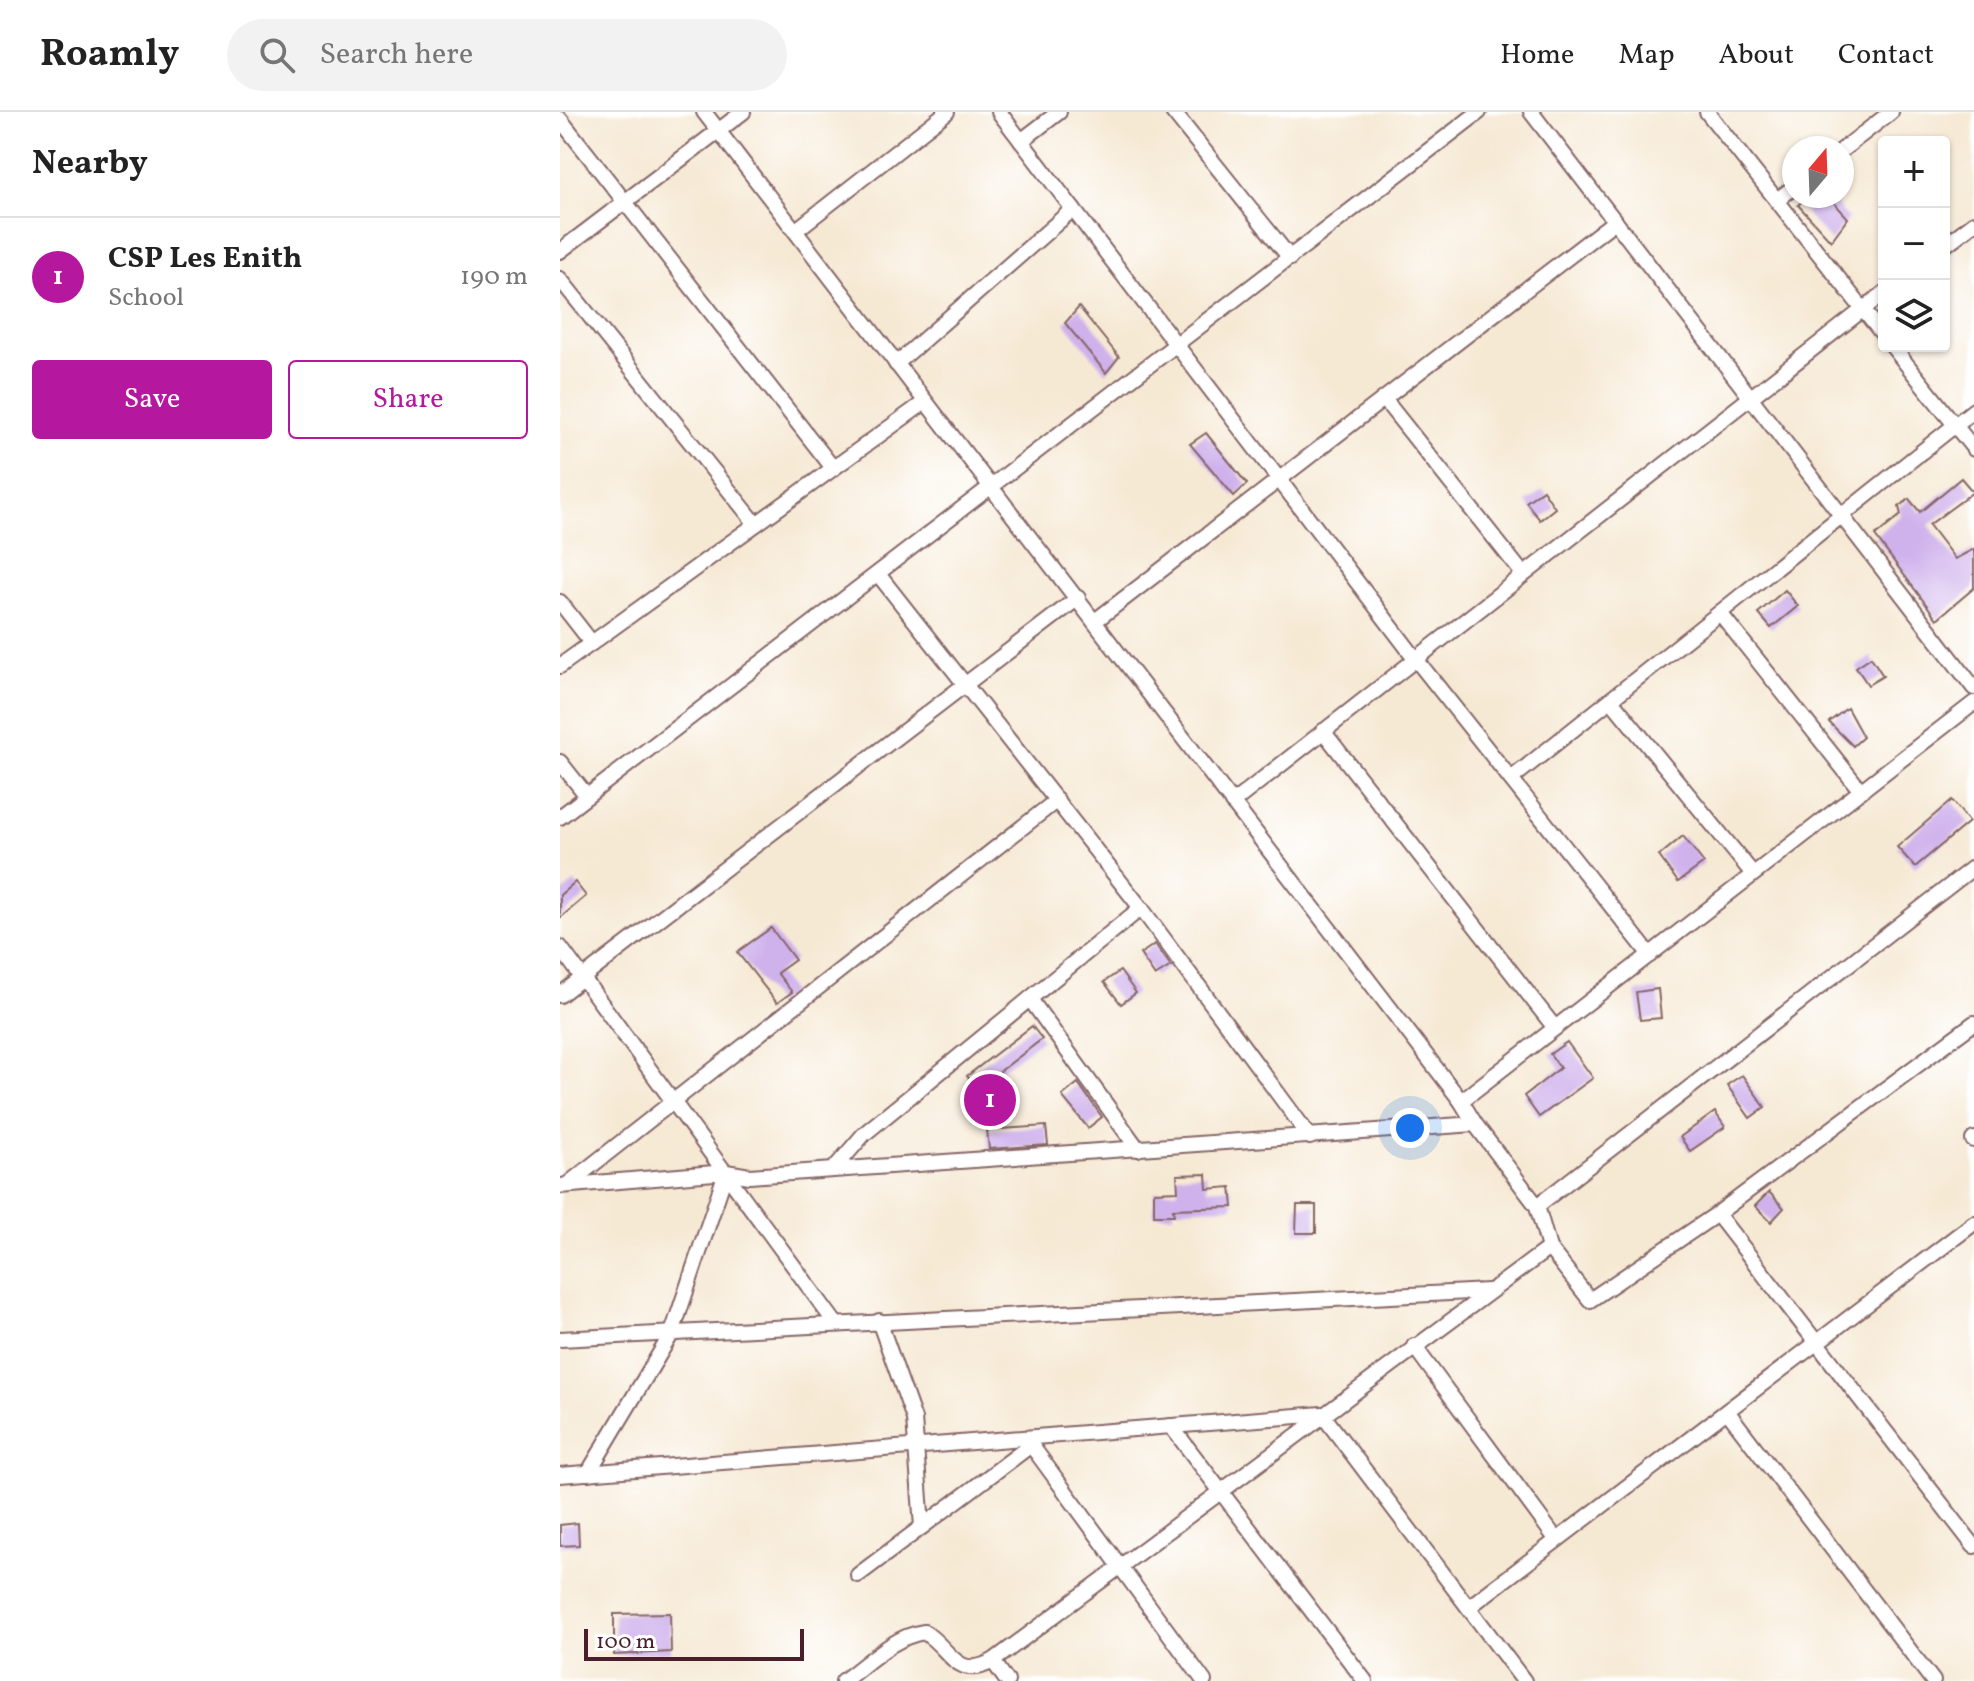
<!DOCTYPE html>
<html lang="en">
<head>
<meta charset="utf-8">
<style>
  :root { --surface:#fff; --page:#f2f2f2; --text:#222; --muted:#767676; --line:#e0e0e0; --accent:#b5179e }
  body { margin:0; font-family:Vollkorn,serif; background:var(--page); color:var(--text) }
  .controls { position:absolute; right:24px; top:24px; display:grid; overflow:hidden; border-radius:8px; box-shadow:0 2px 6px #0004 }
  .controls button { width:72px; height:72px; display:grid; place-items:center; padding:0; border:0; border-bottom:2px solid var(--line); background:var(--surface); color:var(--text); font:40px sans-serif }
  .compass { position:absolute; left:1222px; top:24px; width:72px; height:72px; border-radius:50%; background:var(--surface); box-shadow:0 2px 6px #0004; rotate:19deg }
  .scale { position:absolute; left:24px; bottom:20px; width:220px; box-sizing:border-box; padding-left:8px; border:4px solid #4a1f2b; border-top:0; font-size:22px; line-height:28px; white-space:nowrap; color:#4a1f2b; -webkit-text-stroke:6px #fff; paint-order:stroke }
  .you { position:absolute; left:850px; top:1016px; width:28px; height:28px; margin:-20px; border:6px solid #fff; border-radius:50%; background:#1a73e8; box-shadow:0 0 0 12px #1a73e833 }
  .badge { display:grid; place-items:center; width:52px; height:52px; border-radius:50%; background:var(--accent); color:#fff; font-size:26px; font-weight:700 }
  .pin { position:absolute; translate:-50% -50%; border:4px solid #fff; box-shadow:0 2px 8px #0006 }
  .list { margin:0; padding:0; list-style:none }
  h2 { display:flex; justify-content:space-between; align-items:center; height:104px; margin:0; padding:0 32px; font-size:34px }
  h2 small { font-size:26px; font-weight:400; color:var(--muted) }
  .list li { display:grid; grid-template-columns:52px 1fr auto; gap:24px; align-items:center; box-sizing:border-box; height:120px; padding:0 32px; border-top:2px solid var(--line) }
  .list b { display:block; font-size:30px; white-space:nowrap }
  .list p { margin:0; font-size:26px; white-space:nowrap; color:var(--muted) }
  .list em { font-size:26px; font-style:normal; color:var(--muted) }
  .actions { display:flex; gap:16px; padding:24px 32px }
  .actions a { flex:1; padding:18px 0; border:2px solid var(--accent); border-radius:8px; text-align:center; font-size:28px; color:var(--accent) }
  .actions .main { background:var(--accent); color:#fff }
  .icon { flex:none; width:44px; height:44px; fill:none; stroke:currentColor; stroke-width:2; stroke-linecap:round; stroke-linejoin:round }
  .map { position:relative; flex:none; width:1414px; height:1569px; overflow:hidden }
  header { display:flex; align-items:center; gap:48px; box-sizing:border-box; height:112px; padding:0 40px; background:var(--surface); border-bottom:2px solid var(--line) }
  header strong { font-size:38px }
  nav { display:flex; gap:44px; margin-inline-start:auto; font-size:28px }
  .search { width:560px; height:72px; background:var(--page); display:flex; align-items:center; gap:20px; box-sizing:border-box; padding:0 28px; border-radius:44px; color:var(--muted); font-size:30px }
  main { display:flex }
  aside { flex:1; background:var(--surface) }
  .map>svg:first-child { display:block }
</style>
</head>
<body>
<header>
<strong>Roamly</strong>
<div class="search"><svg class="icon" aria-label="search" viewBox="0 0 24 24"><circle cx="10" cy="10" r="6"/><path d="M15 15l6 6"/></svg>Search here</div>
<nav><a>Home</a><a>Map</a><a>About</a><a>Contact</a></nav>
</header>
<main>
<aside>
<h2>Nearby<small></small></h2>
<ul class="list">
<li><span class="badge">1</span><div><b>CSP Les Enith</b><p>School</p></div><em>190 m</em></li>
</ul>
<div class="actions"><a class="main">Save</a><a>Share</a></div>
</aside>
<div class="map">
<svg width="1414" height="1569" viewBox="0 0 1414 1569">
  <rect width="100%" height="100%" fill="#fff"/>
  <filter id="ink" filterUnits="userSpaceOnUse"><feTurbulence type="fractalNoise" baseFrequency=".0125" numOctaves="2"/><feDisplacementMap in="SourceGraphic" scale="16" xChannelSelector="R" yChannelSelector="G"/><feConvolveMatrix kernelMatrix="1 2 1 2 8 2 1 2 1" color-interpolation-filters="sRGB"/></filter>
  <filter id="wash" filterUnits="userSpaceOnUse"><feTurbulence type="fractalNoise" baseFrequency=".006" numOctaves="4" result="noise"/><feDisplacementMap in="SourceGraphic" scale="32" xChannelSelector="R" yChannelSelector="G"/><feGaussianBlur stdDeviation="1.8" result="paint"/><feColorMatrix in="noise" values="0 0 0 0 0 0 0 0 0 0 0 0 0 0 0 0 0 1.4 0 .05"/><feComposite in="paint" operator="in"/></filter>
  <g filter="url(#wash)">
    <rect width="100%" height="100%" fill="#f6e9d4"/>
    <g id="blocks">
      <g fill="#cfb1ec">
        <path d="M1248,84H1268L1288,106L1271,129L1238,93Z"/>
        <path d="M519,195L559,245L546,261L505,211Z"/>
        <path d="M646,321L687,372L674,384L630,332Z"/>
        <path d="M1401,366L1413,380L1369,413L1395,447L1414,437V476L1377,507L1315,424L1341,403L1339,395L1349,387L1360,400Z"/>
        <path d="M983,378L995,396L980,408L966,390Z"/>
        <path d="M1225,478L1238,494L1211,516L1198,501Z"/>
        <path d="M1311,545L1323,564L1308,573L1296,555Z"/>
        <path d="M1287,596L1303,625L1293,634L1269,610Z"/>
        <path d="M1392,688L1409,710L1355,755L1337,735Z"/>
        <path d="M1123,724L1144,751L1118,770L1099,744Z"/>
        <path d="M15,770L26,784L0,806V783Z"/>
        <path d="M211,816L235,848L217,861L232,880L217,891L177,840Z"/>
        <path d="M595,832L611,854L595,864L580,842Z"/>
        <path d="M560,859L576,881L561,892L544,870Z"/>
        <path d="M1098,877L1101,906L1080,908L1076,880Z"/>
        <path d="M472,914L482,927L417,977L407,964Z"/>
        <path d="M1007,930L1033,966L979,1005L964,984L1000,956L990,942Z"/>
        <path d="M1182,963L1205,995L1190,1006L1167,973Z"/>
        <path d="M518,971L542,1005L528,1016L502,984Z"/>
        <path d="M1155,1000L1165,1015L1130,1039L1120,1025Z"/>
        <path d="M486,1014L488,1033L429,1037L427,1018Z"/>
        <path d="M646,1062L647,1077L671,1075L673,1095L613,1097L614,1103H594V1080L618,1079L617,1063Z"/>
        <path d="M1209,1080L1224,1096L1211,1110L1195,1094Z"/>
        <path d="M737,1093H756V1121H736Z"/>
        <path d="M18,1411L19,1433L0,1434V1413Z"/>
        <path d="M110,1501L111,1540L54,1543V1502Z"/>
      </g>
    </g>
  </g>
  <g filter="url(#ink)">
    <use href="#blocks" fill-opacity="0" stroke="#866666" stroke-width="2"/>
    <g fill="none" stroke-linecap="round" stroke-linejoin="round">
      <g stroke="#866666" stroke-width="18">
        <g id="street">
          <path d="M144,0L901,989L915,1012L977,1094L989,1136L1030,1188L1157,1102L1414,911"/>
          <path d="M439,0L855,546L1090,843"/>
          <path d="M613,0L730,146"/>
          <path d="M971,0L1414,576"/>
          <path d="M1147,0L1324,224"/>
          <path d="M0,7L273,356"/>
          <path d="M461,29L499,0"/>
          <path d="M1282,38L1331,0"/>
          <path d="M1217,88L1234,75"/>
          <path d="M235,119L387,0"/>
          <path d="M1384,134L1414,111"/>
          <path d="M0,139L183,0"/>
          <path d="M0,167L196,412"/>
          <path d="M1332,234L1414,337"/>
          <path d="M336,252L513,97"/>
          <path d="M824,287L963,462"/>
          <path d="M318,462L581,796L750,1025"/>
          <path d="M0,490L32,531"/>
          <path d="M1160,501L1301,679"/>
          <path d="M535,509L1055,109"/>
          <path d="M0,554L365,290"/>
          <path d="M1051,588L1193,762"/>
          <path d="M763,619L995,916"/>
          <path d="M0,650L27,684"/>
          <path d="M951,667L1414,298"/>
          <path d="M672,691L1324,181"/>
          <path d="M0,705L919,0"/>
          <path d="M0,835L276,1212"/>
          <path d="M0,883L518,486"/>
          <path d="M470,887L578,1037"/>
          <path d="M901,989L1414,591"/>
          <path d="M1413,1028L1414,1027"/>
          <path d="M273,1058L304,1022L581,796"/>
          <path d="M8,1072L497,688"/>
          <path d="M0,1074L166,1060L190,1064L915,1012"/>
          <path d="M977,1094L1414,755"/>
          <path d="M1157,1102L1414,1434"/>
          <path d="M319,1209L354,1307L362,1415"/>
          <path d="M0,1227L928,1179"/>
          <path d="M854,1234L996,1427"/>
          <path d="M1167,1299L1373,1569"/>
          <path d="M611,1314L805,1569"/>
          <path d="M466,1326L644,1569"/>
          <path d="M28,1361L112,1221L166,1060"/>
          <path d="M0,1363L762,1302L964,1569"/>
          <path d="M298,1463L471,1333"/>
          <path d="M909,1495L1414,1111"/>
          <path d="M433,1549L447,1569"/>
          <path d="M283,1569C307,1552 334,1524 364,1520C391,1537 396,1569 433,1549L989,1136"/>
        </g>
      </g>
      <use href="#street" stroke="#fff" stroke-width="14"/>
    </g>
  </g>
</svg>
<div class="controls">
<button>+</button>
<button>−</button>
<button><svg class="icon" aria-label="layers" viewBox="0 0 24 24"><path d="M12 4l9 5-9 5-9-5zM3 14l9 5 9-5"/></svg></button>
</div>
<svg class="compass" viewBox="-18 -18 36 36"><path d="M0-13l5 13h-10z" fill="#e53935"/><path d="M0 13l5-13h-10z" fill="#767676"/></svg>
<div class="scale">100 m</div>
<div class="you"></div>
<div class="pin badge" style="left:430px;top:988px">1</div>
</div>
</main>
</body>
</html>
